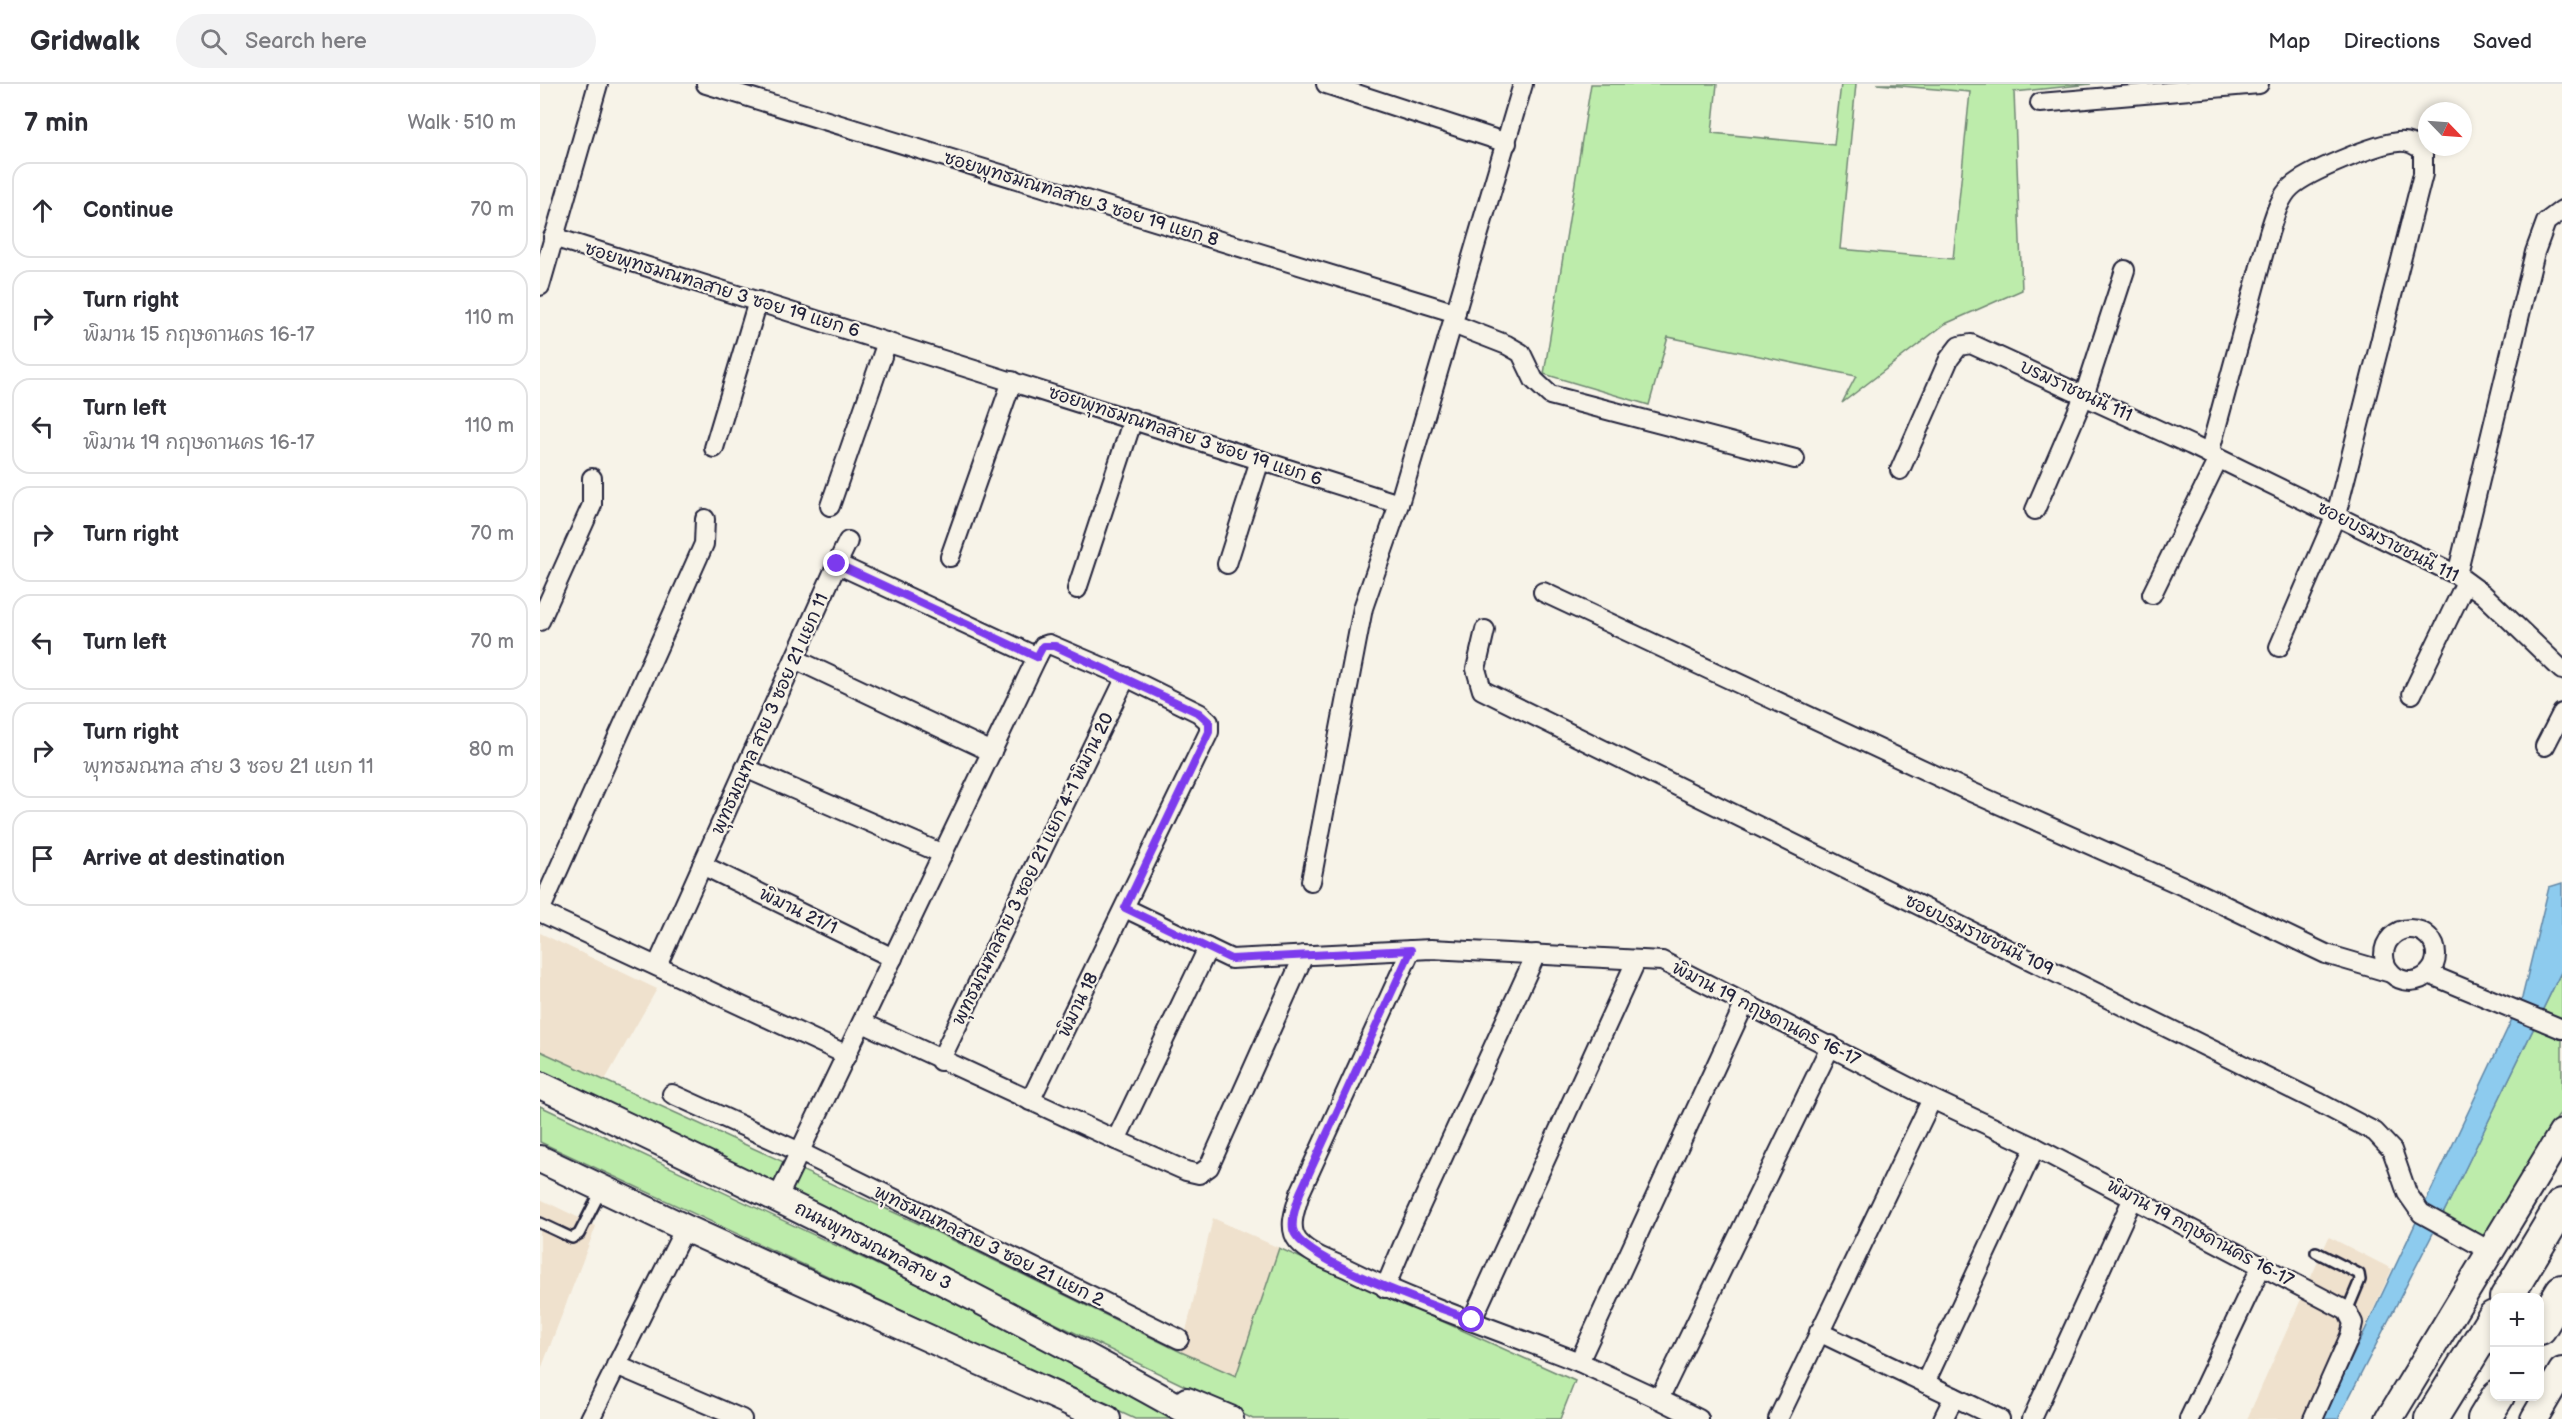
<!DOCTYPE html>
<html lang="en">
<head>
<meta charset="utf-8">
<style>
  :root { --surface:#fff; --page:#f2f2f3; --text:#2b2b33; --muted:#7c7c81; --line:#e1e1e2 }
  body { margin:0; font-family:"Balsamiq Sans","Playpen Sans Thai",sans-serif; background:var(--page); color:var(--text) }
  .controls { position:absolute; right:18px; bottom:18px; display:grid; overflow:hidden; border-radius:12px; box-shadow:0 3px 9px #0003 }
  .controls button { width:54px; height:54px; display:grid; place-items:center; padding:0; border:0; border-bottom:2px solid var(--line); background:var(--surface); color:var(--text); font:30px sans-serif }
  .compass { position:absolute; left:1878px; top:18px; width:54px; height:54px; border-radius:50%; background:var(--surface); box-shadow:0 3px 9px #0003; rotate:115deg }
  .stop { position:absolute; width:18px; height:18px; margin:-14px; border:4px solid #7c3aed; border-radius:50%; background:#fff }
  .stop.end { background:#7c3aed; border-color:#fff; box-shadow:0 2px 6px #0008 }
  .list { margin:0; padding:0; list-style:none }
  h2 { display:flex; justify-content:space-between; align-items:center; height:78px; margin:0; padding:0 24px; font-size:26px }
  h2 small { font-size:20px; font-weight:400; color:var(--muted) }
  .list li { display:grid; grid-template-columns:39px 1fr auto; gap:18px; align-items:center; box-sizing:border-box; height:96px; margin:0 12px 12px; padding:0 12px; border:2px solid var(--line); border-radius:18px }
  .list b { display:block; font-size:22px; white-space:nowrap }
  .list p { margin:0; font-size:20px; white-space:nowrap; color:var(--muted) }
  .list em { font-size:20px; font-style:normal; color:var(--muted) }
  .icon { flex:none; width:33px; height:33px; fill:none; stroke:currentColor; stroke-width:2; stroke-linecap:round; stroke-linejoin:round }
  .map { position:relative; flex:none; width:2022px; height:1335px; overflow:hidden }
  header { display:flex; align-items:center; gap:36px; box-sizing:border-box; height:84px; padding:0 30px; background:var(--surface); border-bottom:2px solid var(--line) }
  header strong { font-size:28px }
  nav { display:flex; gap:33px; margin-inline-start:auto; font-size:21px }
  .search { width:420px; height:54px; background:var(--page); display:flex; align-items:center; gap:15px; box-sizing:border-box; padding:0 21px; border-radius:33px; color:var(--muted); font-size:22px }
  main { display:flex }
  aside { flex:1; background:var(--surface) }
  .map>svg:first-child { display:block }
</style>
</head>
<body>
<header>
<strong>Gridwalk</strong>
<div class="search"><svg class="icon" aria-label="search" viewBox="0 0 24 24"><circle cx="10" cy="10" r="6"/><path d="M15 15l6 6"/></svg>Search here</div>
<nav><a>Map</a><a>Directions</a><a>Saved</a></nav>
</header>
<main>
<aside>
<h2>7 min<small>Walk · 510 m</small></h2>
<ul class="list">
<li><svg class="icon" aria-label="ahead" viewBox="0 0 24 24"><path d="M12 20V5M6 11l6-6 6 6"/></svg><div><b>Continue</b></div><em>70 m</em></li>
<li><svg class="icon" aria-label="right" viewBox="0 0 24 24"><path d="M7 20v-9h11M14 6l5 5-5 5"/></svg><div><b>Turn right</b><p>พิมาน 15 กฤษดานคร 16-17</p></div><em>110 m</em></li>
<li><svg class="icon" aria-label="left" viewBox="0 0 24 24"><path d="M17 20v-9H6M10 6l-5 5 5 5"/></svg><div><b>Turn left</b><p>พิมาน 19 กฤษดานคร 16-17</p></div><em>110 m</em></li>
<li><svg class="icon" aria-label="right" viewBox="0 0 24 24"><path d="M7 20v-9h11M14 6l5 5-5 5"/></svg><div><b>Turn right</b></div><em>70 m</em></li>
<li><svg class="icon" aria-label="left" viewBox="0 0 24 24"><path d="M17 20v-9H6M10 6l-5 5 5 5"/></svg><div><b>Turn left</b></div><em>70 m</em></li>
<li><svg class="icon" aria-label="right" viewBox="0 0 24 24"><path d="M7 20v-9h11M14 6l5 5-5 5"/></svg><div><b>Turn right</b><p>พุทธมณฑล สาย 3 ซอย 21 แยก 11</p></div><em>80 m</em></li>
<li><svg class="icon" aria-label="arrive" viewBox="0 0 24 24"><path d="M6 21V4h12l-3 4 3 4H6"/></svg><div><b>Arrive at destination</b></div></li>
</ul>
</aside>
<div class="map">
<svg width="2022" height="1335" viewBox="0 0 2022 1335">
  <rect width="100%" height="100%" fill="#f7f3e8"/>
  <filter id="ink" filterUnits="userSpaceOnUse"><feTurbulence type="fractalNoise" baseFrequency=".0167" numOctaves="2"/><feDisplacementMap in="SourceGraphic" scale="12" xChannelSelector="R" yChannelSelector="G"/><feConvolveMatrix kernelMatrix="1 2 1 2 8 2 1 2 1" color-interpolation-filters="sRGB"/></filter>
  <g filter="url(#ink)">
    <g fill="#efe1cd">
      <path d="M0,849L117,905L61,1003L0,976Z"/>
      <path d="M0,1115L56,1142L0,1288Z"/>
      <path d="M673,1134L739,1164L697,1292L641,1268Z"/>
      <path d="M1789,1153L1852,1185L1783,1335H1707Z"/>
    </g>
    <g fill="#bdecab" stroke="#708773" stroke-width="1.5">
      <path d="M1051,0H1177L1172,49L1294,61L1301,0H1316L1300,165L1413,175L1430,8L1337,0H1551L1474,8L1482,206L1405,240L1302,319L1316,292L1128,253L1109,321L1004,290Z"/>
      <path d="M2022,886V1026L1945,1154L1902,1132Z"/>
      <path d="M0,967L386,1143L641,1268L696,1292L739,1164L1035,1297L1020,1335H713L0,990Z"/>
      <path d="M0,1022L465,1241L643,1335H595L0,1058Z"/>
    </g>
    <path fill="#8dcbee" stroke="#6287a6" stroke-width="1.5" d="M2022,799V886L1911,1114L1798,1335H1783L1982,914L2009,803Z"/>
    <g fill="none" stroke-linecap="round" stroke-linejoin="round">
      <g stroke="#22223b" stroke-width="14">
        <g id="service">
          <path d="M0,1139L32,1154L39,1150L61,1107"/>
          <path d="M1776,1168L1819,1190L1820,1196L1807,1227"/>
        </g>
      </g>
      <g stroke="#22223b" stroke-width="22">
        <g id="minor">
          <path d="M166,0L916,229"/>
          <path d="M786,0L967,59"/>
          <path d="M1500,19L1719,0"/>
          <path d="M13,153L859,420L983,0"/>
          <path d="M0,202L58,0"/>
          <path d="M913,240L967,261L981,269L994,296L1010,311L1255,375"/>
          <path d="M174,364L218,217"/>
          <path d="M1669,370L1729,149C1734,134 1739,114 1751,103C1767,88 1836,60 1858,58C1868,57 1875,60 1883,67V90L1796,431L1739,563"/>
          <path d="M1360,386L1409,275L1419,262L1431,260L1651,361L1917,491L1943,510L2022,586"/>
          <path d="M290,422L347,258"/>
          <path d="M1495,426L1544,312L1585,186"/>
          <path d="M410,473L472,297"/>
          <path d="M297,480L308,457"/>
          <path d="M687,480L720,376"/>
          <path d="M1917,491L1995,168L2006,138L2022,126"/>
          <path d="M537,505L593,335"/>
          <path d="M1003,508L1429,707L1661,810L1786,870L1851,889"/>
          <path d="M1612,510L1678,375"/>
          <path d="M0,537L52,421V394"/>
          <path d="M945,546L936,585L942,606L1778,1018L1835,1048L1852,1066L1867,1109L1881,1129L1950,1167"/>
          <path d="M255,575L452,668"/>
          <path d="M1872,610L1926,498"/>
          <path d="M2005,662L2022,629"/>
          <path d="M205,684L403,770"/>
          <path d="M162,781L353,874"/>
          <path d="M771,797L823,524L859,420"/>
          <path d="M585,824L691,875L891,865L1122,877L1392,1015L1495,1063L1807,1227L1813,1239L1810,1252L1773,1335"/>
          <path d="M0,827L164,460L165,435"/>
          <path d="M0,828L307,971"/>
          <circle cx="1870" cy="871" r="26"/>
          <path d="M871,866L760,1109C756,1124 747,1143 758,1157C769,1170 790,1177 806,1184C880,1221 961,1247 1039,1278"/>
          <path d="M117,882L297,480L497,573"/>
          <path d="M1889,890L2022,945"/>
          <path d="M1205,919L1039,1278L1119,1315L1291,961"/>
          <path d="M323,939L576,1056L646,1087L659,1090L669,1083L764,871"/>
          <path d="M400,977L586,593"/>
          <path d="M132,1010L260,1068L639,1255"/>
          <path d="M576,1056L668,864"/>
          <path d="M238,1113L497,573L503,562L509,560L586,593L659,629L669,638V648L490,1017"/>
          <path d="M845,1204L868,1149L996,870"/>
          <path d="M932,1236L1096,877"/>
          <path d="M1279,1248L1460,1335"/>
          <path d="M76,1281L202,1335"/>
          <path d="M1385,1299L1495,1063"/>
          <path d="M1119,1315L1159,1335"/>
          <path d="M50,1335L145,1144"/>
          <path d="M1238,1335L1392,1015"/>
          <path d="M1403,1335L1414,1313"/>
          <path d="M1492,1335L1593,1114"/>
          <path d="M1649,1335L1722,1181"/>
        </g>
      </g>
      <g stroke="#22223b" stroke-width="30">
        <g id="secondary">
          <path d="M0,1001C223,1106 445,1214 660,1335"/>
          <path d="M0,1075L145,1144L567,1335"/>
          <path d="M647,1317L690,1335"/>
          <path d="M1849,1335L2022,1049"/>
          <path d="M1994,1335L2022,1287"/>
        </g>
      </g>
      <g stroke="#22223b" stroke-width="36">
        <g id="trunk">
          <path d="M1966,1214L2022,1121"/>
          <path d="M2000,1244L2022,1207"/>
          <path d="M1891,1335L1954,1233"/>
          <path d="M1944,1335L1958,1312"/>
        </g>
      </g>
      <use href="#service" stroke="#f7f3e8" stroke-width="9"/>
      <use href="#minor" stroke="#f7f3e8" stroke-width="18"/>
      <use href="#secondary" stroke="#f7f3e8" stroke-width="26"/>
      <use href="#trunk" stroke="#f7f3e8" stroke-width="32"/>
    </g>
  </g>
  <g fill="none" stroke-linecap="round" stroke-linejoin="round" filter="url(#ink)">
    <path stroke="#7c3aed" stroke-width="8" d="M297,480L497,573L503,562H515L659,629L669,638V648L585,824L691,875L871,866L760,1109C757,1120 751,1133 753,1145C758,1176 901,1224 932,1236"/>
  </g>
  <g text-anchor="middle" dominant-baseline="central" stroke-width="4.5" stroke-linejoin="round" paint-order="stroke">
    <g font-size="18" fill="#22223b" stroke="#f7f3e8">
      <text transform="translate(541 115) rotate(17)">ซอยพุทธมณฑลสาย 3 ซอย 19 แยก 8</text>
      <text transform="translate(182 206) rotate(17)">ซอยพุทธมณฑลสาย 3 ซอย 19 แยก 6</text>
      <text transform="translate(1536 307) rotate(25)">บรมราชชนนี 111</text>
      <text transform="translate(645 352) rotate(18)">ซอยพุทธมณฑลสาย 3 ซอย 19 แยก 6</text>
      <text transform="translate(1848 458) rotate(27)">ซอยบรมราชชนนี 111</text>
      <text transform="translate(230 630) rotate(-66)">พุทธมณฑล สาย 3 ซอย 21 แยก 11</text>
      <text transform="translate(493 785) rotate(-64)">พุทธมณฑลสาย 3 ซอย 21 แยก 4-1 พิมาน 20</text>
      <text transform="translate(258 827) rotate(26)">พิมาน 21/1</text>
      <text transform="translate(1439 851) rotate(26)">ซอยบรมราชชนนี 109</text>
      <text transform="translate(538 921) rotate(-64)">พิมาน 18</text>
      <text transform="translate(1226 930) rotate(27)">พิมาน 19 กฤษดานคร 16-17</text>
      <text transform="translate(1660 1149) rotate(28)">พิมาน 19 กฤษดานคร 16-17</text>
      <text transform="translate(333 1162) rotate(27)">ถนนพุทธมณฑลสาย 3</text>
      <text transform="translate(449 1162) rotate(26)">พุทธมณฑลสาย 3 ซอย 21 แยก 2</text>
    </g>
  </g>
</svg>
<div class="controls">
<button>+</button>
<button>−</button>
</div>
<svg class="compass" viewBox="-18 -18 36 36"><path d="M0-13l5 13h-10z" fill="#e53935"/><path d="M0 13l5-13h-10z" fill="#7c7c81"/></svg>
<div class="stop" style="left:932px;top:1236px"></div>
<div class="stop end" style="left:297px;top:480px"></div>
</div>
</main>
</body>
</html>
